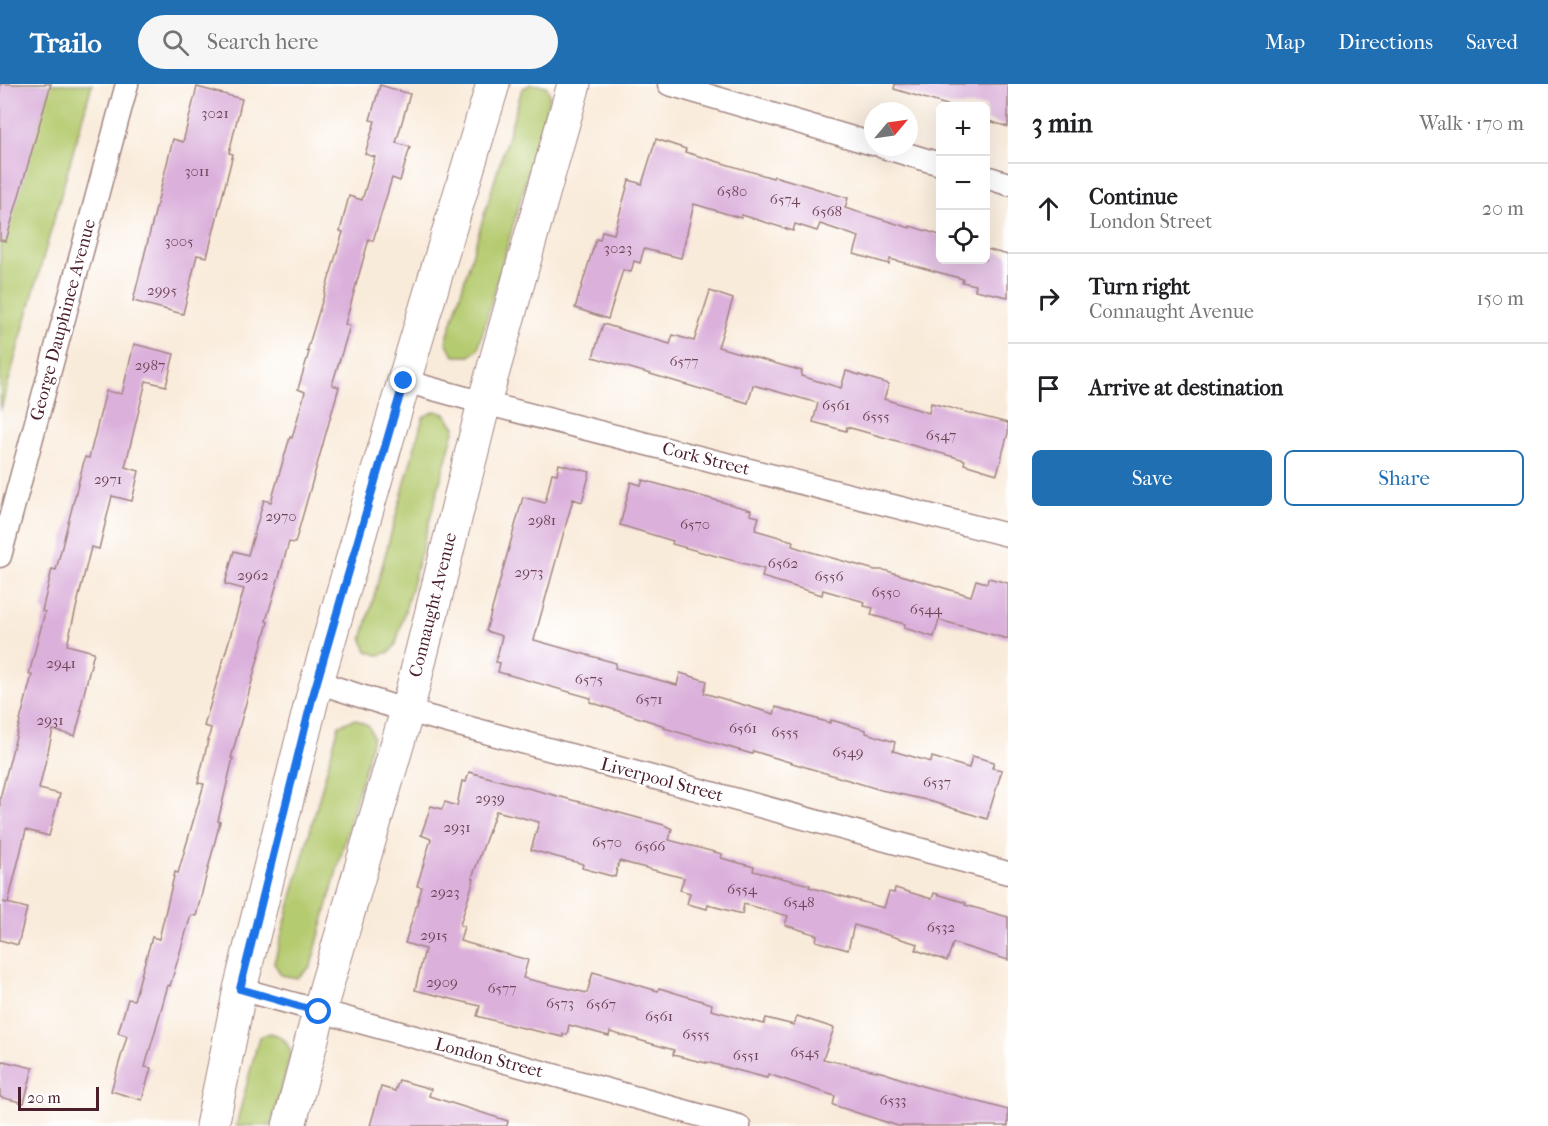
<!DOCTYPE html>
<html lang="en">
<head>
<meta charset="utf-8">
<style>
  :root { --surface:#fff; --page:#f6f6f6; --text:#202124; --muted:#757577; --line:#e0e0e0; --accent:#1f6fb2 }
  body { margin:0; font-family:"IM FELL French Canon",serif; background:var(--page); color:var(--text) }
  .controls { position:absolute; right:18px; top:18px; display:grid; overflow:hidden; border-radius:9px; box-shadow:0 6px 24px #0002 }
  .controls button { width:54px; height:54px; display:grid; place-items:center; padding:0; border:0; border-bottom:2px solid var(--line); background:var(--surface); color:var(--text); font:30px sans-serif }
  .compass { position:absolute; left:864px; top:18px; width:54px; height:54px; border-radius:50%; background:var(--surface); box-shadow:0 6px 24px #0002; rotate:61deg }
  .scale { position:absolute; left:18px; bottom:15px; width:81px; box-sizing:border-box; padding-left:6px; border:3px solid #4a1f2b; border-top:0; font-size:16px; line-height:21px; white-space:nowrap; color:#4a1f2b; -webkit-text-stroke:4px #fff; paint-order:stroke }
  .stop { position:absolute; width:18px; height:18px; margin:-14px; border:4px solid #1a73e8; border-radius:50%; background:#fff }
  .stop.end { background:#1a73e8; border-color:#fff; box-shadow:0 2px 6px #0008 }
  .list { margin:0; padding:0; list-style:none }
  h2 { display:flex; justify-content:space-between; align-items:center; height:78px; margin:0; padding:0 24px; font-size:26px }
  h2 small { font-size:20px; font-weight:400; color:var(--muted) }
  .list li { display:grid; grid-template-columns:39px 1fr auto; gap:18px; align-items:center; box-sizing:border-box; height:90px; padding:0 24px; border-top:2px solid var(--line) }
  .list b { display:block; font-size:22px; white-space:nowrap }
  .list p { margin:0; font-size:20px; white-space:nowrap; color:var(--muted) }
  .list em { font-size:20px; font-style:normal; color:var(--muted) }
  .actions { display:flex; gap:12px; padding:18px 24px }
  .actions a { flex:1; padding:14px 0; border:2px solid var(--accent); border-radius:9px; text-align:center; font-size:21px; color:var(--accent) }
  .actions .main { background:var(--accent); color:#fff }
  .icon { flex:none; width:33px; height:33px; fill:none; stroke:currentColor; stroke-width:2; stroke-linecap:round; stroke-linejoin:round }
  .map { position:relative; flex:none; width:1008px; height:1042px; overflow:hidden }
  header { display:flex; align-items:center; gap:36px; box-sizing:border-box; height:84px; padding:0 30px; background:var(--accent); color:#fff }
  header strong { font-size:28px }
  nav { display:flex; gap:33px; margin-inline-start:auto; font-size:21px }
  .search { width:420px; height:54px; background:var(--page); display:flex; align-items:center; gap:15px; box-sizing:border-box; padding:0 21px; border-radius:33px; color:var(--muted); font-size:22px }
  main { display:flex }
  aside { flex:1; background:var(--surface) }
  .map>svg:first-child { display:block }
</style>
</head>
<body>
<header>
<strong>Trailo</strong>
<div class="search"><svg class="icon" aria-label="search" viewBox="0 0 24 24"><circle cx="10" cy="10" r="6"/><path d="M15 15l6 6"/></svg>Search here</div>
<nav><a>Map</a><a>Directions</a><a>Saved</a></nav>
</header>
<main>
<div class="map">
<svg width="1008" height="1042" viewBox="0 0 1008 1042">
  <rect width="100%" height="100%" fill="#fff"/>
  <filter id="ink" filterUnits="userSpaceOnUse"><feTurbulence type="fractalNoise" baseFrequency=".0167" numOctaves="2"/><feDisplacementMap in="SourceGraphic" scale="12" xChannelSelector="R" yChannelSelector="G"/><feConvolveMatrix kernelMatrix="1 2 1 2 8 2 1 2 1" color-interpolation-filters="sRGB"/></filter>
  <filter id="wash" filterUnits="userSpaceOnUse"><feTurbulence type="fractalNoise" baseFrequency=".008" numOctaves="4" result="noise"/><feDisplacementMap in="SourceGraphic" scale="24" xChannelSelector="R" yChannelSelector="G"/><feGaussianBlur stdDeviation="1.35" result="paint"/><feColorMatrix in="noise" values="0 0 0 0 0 0 0 0 0 0 0 0 0 0 0 0 0 1.4 0 .05"/><feComposite in="paint" operator="in"/></filter>
  <g filter="url(#wash)">
    <rect width="100%" height="100%" fill="#f9ebda"/>
    <g fill="#b5cb70" stroke="#80754e" stroke-width="1.5">
      <path d="M0,0H92L0,328Z"/>
      <path d="M531,0L546,2L550,11L478,265L470,272H454L446,258L522,5Z"/>
      <path d="M435,327L445,330L455,343L396,560L390,568L378,571L367,567L362,556L423,333Z"/>
      <path d="M355,635L369,642L373,653L311,882L297,894L281,891L274,879L339,641Z"/>
      <path d="M270,949C282,952 287,957 291,969L271,1042H236L259,953Z"/>
    </g>
    <g id="blocks">
      <g fill="#dbb1db">
        <path d="M0,0H51L6,157L0,156Z"/>
        <path d="M895,0H1008V43L986,36V22H950L894,5Z"/>
        <path d="M380,1L410,10L396,59L410,63L400,97L392,94L373,157L369,155L345,240L350,242L332,301L339,303L295,459L289,458L266,537L268,538L231,674H233L218,737L220,738L196,832L191,831L170,902L168,901L145,983L151,984L142,1016L111,1007L127,952L118,949L128,915L134,916L152,853L159,855L175,788L178,789L204,700L198,699L211,644L204,642L244,505L225,500L234,467L248,471L264,416L271,418L290,353L292,354L305,308L298,305L309,268L307,267L343,148L340,147L349,112L362,116L375,73L365,70L375,37L370,36Z"/>
        <path d="M197,3L242,15L229,69L233,70L207,173L197,171L183,230L133,217L173,55L183,58Z"/>
        <path d="M656,55L686,65L685,68L773,94L774,92L848,114L845,124L910,144V142L940,151V176H986V165L1008,171V213L975,206L976,201L962,198L963,195L890,175L889,180L854,170L859,153L820,140L817,147L795,140L793,147L742,131L741,134L694,120L681,174L644,165L640,179L634,177L631,188L623,186L608,235L575,224L596,155L600,156L602,147L614,150L629,96L642,100Z"/>
        <path d="M710,207L733,215L718,263L802,287L801,292L841,304L846,287L889,300L884,315L929,329L931,319L1008,339V349L997,390L964,380L965,376L847,343L846,347L813,338L818,319L753,301L748,319L593,273L603,240L670,260L673,251L694,257Z"/>
        <path d="M134,260L174,270L166,302L146,297L125,383L139,387L132,417L112,412L99,465L91,463L67,561L94,568L80,626H82L75,652L53,646L39,705L60,710L49,752L26,746L8,819L3,818L27,824L18,861L0,856V714L32,591L29,590L45,528L42,527L52,485L56,486L85,373L89,374L106,307L122,310Z"/>
        <path d="M559,380L590,388L582,418L573,415L534,556L616,579L615,584L677,601L680,589L707,597L704,609L774,630L776,623L830,639L831,636L866,646V649L895,658L893,667L931,678L932,673L969,684L972,672L994,678L992,684L1002,686L987,735L926,716L881,706L753,667L752,670L664,644L665,642L590,618L591,614L498,588L500,579L496,578L502,552L486,547L523,413L545,419L552,389L557,390Z"/>
        <path d="M643,396L751,426L750,431L759,433L755,446L793,457L792,462L811,468L875,486H884L971,512L976,496L987,499L988,494L1008,499V555L939,536L934,553L904,544L905,540L871,531L873,524L864,522L865,518L823,506L822,511L762,493L764,485L672,460L673,457L620,441L631,398L641,401Z"/>
        <path d="M469,688L664,741L672,745L669,756L722,770L721,774L754,783L753,787L810,801L809,803L884,824L889,808L894,809L895,804L932,815L934,809L966,819L965,821L1008,833V876L953,859L947,877L916,866L918,860L854,841L848,866L816,857L817,851L785,841L788,832L744,820L742,830L708,821L707,825L687,820L690,809L680,806L684,794L619,777L615,793L582,784L583,780L531,766L539,738L496,727L472,794L474,795L460,841L464,842L460,857L528,876L523,894L587,909L593,888L658,907L659,904L712,920L711,926L764,940L766,934L794,941L797,932L834,944L823,975L885,989L922,1002L1008,1026V1042H898L833,1021L835,1012L768,990L767,994L706,978V979L673,971L674,966L610,948L609,952L569,941L567,951L563,950V953L510,941L477,932L480,922L415,906L425,865L405,859L422,803L417,802L431,755L421,751L431,722L442,725L445,718L457,722L462,697L466,698Z"/>
        <path d="M3,977L33,984L24,1019L0,1013V990Z"/>
        <path d="M399,996L431,1005L429,1012L508,1037L507,1042H370L381,1003L395,1007Z"/>
      </g>
    </g>
  </g>
  <g filter="url(#ink)">
    <use href="#blocks" fill-opacity="0" stroke="#a28582" stroke-width="1.5"/>
    <g fill="none" stroke-linecap="round" stroke-linejoin="round">
      <g stroke="#a28582" stroke-width="25">
        <g id="street">
          <path d="M669,0L873,60"/>
          <path d="M883,63L940,80"/>
          <path d="M986,93L1008,100"/>
          <path d="M404,297L484,319L1008,451"/>
          <path d="M0,472L127,0"/>
          <path d="M317,598L407,627L1008,789"/>
          <path d="M240,905L739,1042"/>
        </g>
      </g>
      <g stroke="#a28582" stroke-width="35">
        <g id="primary">
          <path d="M212,1042L240,905L312,615L404,297L493,0"/>
          <path d="M289,1042L319,928L407,627L484,319L574,0"/>
        </g>
      </g>
      <use href="#street" stroke="#fff" stroke-width="22"/>
      <use href="#primary" stroke="#fff" stroke-width="33"/>
    </g>
  </g>
  <g fill="none" stroke-linecap="round" stroke-linejoin="round" filter="url(#ink)">
    <path stroke="#1a73e8" stroke-width="8" d="M319,928L240,905L312,615L404,297"/>
  </g>
  <g text-anchor="middle" dominant-baseline="central" stroke-width="5" stroke-linejoin="round" paint-order="stroke">
    <g font-size="15" fill="#6e4457">
      <text x="215" y="29">3021</text>
      <text x="197" y="87">3011</text>
      <text x="732" y="107">6580</text>
      <text x="785" y="115">6574</text>
      <text x="827" y="127">6568</text>
      <text x="179" y="157">3005</text>
      <text x="618" y="164">3023</text>
      <text x="162" y="206">2995</text>
      <text x="684" y="277">6577</text>
      <text x="150" y="281">2987</text>
      <text x="836" y="321">6561</text>
      <text x="876" y="332">6555</text>
      <text x="941" y="351">6547</text>
      <text x="108" y="395">2971</text>
      <text x="281" y="432">2970</text>
      <text x="542" y="436">2981</text>
      <text x="695" y="440">6570</text>
      <text x="783" y="479">6562</text>
      <text x="529" y="488">2973</text>
      <text x="253" y="491">2962</text>
      <text x="829" y="492">6556</text>
      <text x="886" y="508">6550</text>
      <text x="926" y="525">6544</text>
      <text x="61" y="579">2941</text>
      <text x="589" y="595">6575</text>
      <text x="649" y="615">6571</text>
      <text x="50" y="636">2931</text>
      <text x="743" y="644">6561</text>
      <text x="785" y="648">6555</text>
      <text x="848" y="668">6549</text>
      <text x="937" y="698">6537</text>
      <text x="490" y="714">2939</text>
      <text x="457" y="743">2931</text>
      <text x="607" y="758">6570</text>
      <text x="650" y="762">6566</text>
      <text x="742" y="805">6554</text>
      <text x="445" y="808">2923</text>
      <text x="799" y="818">6548</text>
      <text x="941" y="843">6532</text>
      <text x="434" y="851">2915</text>
      <text x="442" y="898">2909</text>
      <text x="502" y="904">6577</text>
      <text x="560" y="919">6573</text>
      <text x="601" y="920">6567</text>
      <text x="659" y="932">6561</text>
      <text x="696" y="950">6555</text>
      <text x="805" y="968">6545</text>
      <text x="746" y="971">6551</text>
      <text x="893" y="1016">6533</text>
    </g>
    <g font-size="18" fill="#4a1f2b" stroke="#fff">
      <text transform="translate(63 236) rotate(-75)">George Dauphinee Avenue</text>
      <text transform="translate(706 375) rotate(14)">Cork Street</text>
      <text transform="translate(433 521) rotate(-76)">Connaught Avenue</text>
      <text transform="translate(662 696) rotate(15)">Liverpool Street</text>
      <text transform="translate(489 974) rotate(15)">London Street</text>
    </g>
  </g>
</svg>
<div class="controls">
<button>+</button>
<button>−</button>
<button><svg class="icon" aria-label="locate" viewBox="0 0 24 24"><circle cx="12" cy="12" r="6"/><path d="M12 2v4M12 18v4M2 12h4M18 12h4"/></svg></button>
</div>
<svg class="compass" viewBox="-18 -18 36 36"><path d="M0-13l5 13h-10z" fill="#e53935"/><path d="M0 13l5-13h-10z" fill="#757577"/></svg>
<div class="scale">20 m</div>
<div class="stop" style="left:319px;top:928px"></div>
<div class="stop end" style="left:404px;top:297px"></div>
</div>
<aside>
<h2>3 min<small>Walk · 170 m</small></h2>
<ul class="list">
<li><svg class="icon" aria-label="ahead" viewBox="0 0 24 24"><path d="M12 20V5M6 11l6-6 6 6"/></svg><div><b>Continue</b><p>London Street</p></div><em>20 m</em></li>
<li><svg class="icon" aria-label="right" viewBox="0 0 24 24"><path d="M7 20v-9h11M14 6l5 5-5 5"/></svg><div><b>Turn right</b><p>Connaught Avenue</p></div><em>150 m</em></li>
<li><svg class="icon" aria-label="arrive" viewBox="0 0 24 24"><path d="M6 21V4h12l-3 4 3 4H6"/></svg><div><b>Arrive at destination</b></div></li>
</ul>
<div class="actions"><a class="main">Save</a><a>Share</a></div>
</aside>
</main>
</body>
</html>
